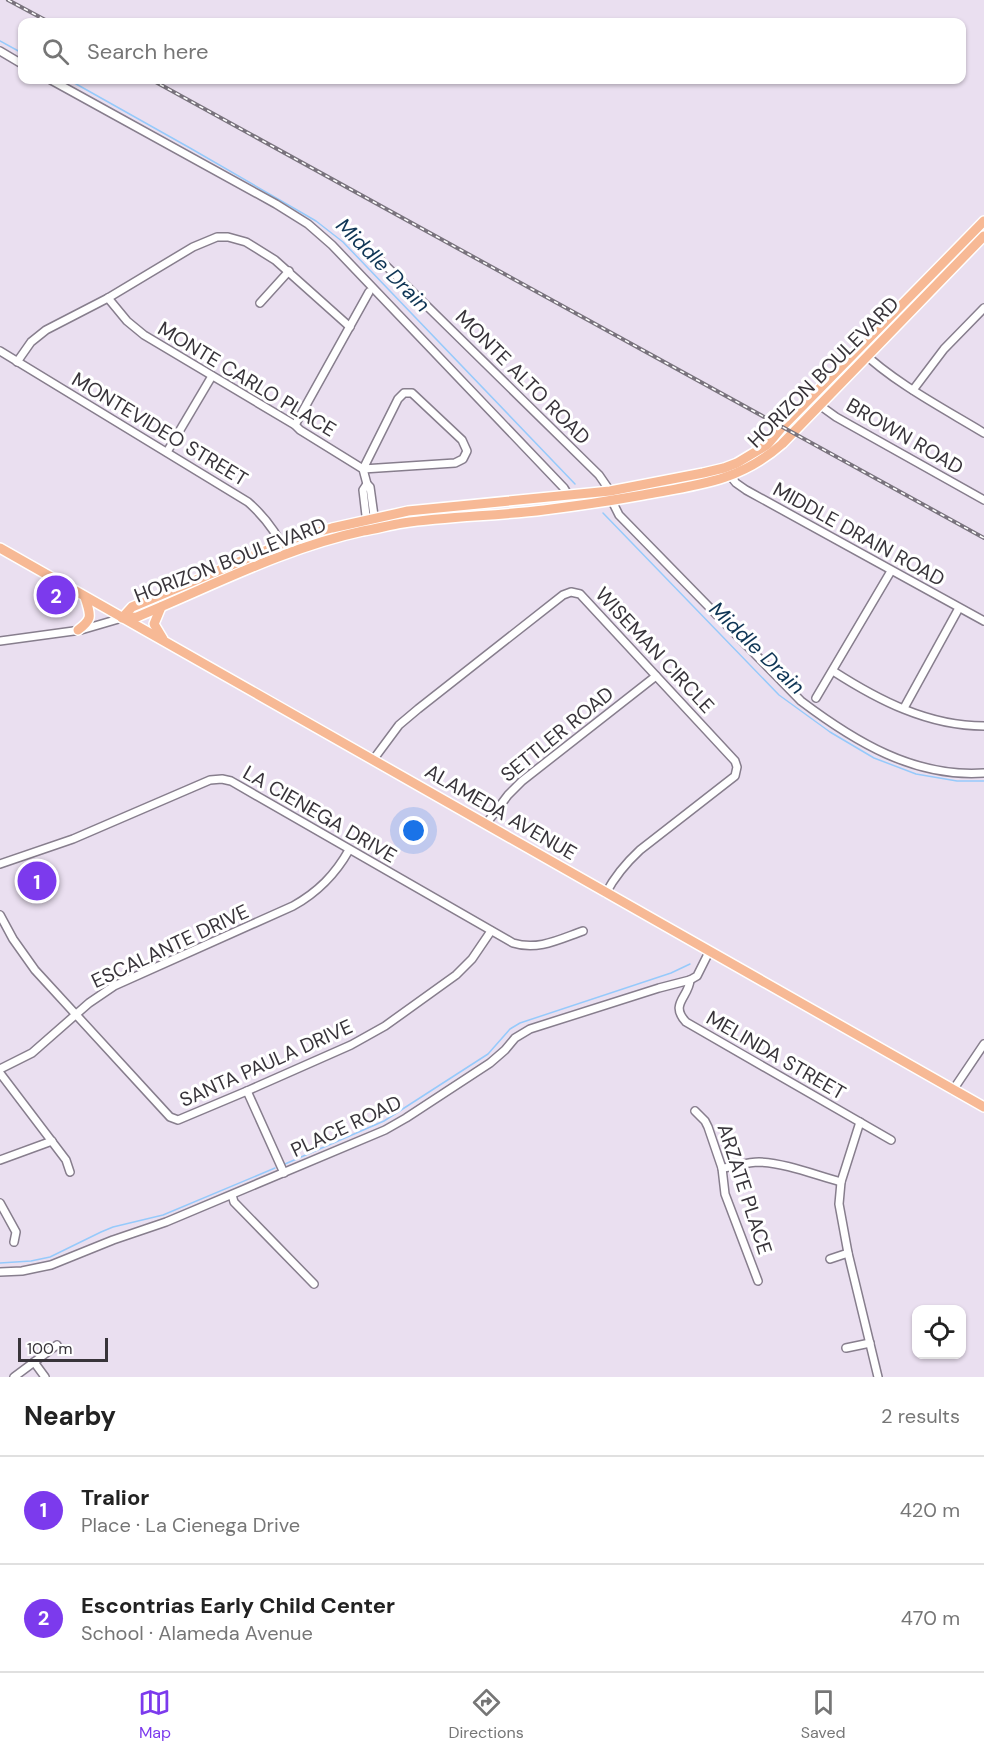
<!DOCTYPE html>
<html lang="en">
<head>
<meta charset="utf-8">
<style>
  :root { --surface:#fff; --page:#f6f6f6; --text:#222; --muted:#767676; --line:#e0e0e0; --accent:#7c3aed }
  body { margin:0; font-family:"DM Sans",sans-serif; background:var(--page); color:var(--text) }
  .controls { position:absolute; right:18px; bottom:18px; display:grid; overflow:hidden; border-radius:12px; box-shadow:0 2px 4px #0004 }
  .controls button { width:54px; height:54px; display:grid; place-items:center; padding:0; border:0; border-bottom:2px solid var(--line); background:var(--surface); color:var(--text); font:30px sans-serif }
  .scale { position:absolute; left:18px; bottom:15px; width:90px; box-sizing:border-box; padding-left:6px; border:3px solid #38343a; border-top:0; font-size:16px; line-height:21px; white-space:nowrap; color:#38343a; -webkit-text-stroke:4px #fff; paint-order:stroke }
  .you { position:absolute; left:414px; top:831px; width:21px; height:21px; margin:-15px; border:4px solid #fff; border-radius:50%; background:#1a73e8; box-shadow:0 0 0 9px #1a73e833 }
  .badge { display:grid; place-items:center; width:39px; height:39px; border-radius:50%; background:var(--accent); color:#fff; font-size:20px; font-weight:700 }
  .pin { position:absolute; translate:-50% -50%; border:3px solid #fff; box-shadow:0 2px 6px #0006 }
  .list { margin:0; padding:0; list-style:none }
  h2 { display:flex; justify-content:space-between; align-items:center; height:78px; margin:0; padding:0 24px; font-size:26px }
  h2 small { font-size:20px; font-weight:400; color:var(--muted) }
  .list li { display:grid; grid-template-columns:39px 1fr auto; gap:18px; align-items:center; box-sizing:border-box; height:108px; padding:0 24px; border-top:2px solid var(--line) }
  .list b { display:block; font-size:22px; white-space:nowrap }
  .list p { margin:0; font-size:20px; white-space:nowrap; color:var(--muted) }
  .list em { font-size:20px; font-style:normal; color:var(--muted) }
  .icon { flex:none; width:33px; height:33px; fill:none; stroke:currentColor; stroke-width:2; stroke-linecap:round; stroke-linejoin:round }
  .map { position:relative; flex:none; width:984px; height:1377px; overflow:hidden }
  .search { position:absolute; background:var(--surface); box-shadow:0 2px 4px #0004; left:18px; right:18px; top:18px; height:66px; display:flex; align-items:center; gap:15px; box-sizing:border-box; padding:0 21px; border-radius:12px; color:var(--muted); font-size:22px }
  .sheet { height:294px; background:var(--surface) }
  nav { display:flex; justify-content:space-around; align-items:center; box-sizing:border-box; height:84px; border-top:2px solid var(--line); background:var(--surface); font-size:16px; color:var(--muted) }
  nav a { display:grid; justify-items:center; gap:3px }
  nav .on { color:var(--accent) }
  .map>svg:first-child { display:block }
</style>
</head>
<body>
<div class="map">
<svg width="984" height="1377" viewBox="0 0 984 1377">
  <rect width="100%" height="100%" fill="#eadff0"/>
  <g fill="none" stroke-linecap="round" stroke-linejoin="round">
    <g stroke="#96cafb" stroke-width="1.5">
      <path d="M0,41L22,53"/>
      <path d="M69,80L190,148L316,221L343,242L575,484"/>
      <path d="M603,513L779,695L830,732L874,758L916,774L957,781H984"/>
      <path d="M285,1164L384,1121L488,1054L510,1029L520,1023L671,973L690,964"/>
      <path d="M0,1263L31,1261L50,1257L101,1232L113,1227L163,1215L275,1168"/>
    </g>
    <g stroke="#877e8d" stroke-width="10">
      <g id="minor">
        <path d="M0,51L22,64"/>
        <path d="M51,80L276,204L308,224L332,245L564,488L569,496L572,506"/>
        <path d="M377,257L599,475L610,491L612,501L619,515L801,701C854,741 914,778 984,773"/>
        <path d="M108,298L127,321L144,335L295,425L300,430L363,469L367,484"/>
        <path d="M260,303L289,271"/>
        <path d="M859,349C896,384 941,407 984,433"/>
        <path d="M0,351L248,502C265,517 277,532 286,554"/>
        <path d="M17,362L31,342L46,330L108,298L193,247L217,237H228L246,242L275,260L350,327"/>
        <path d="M913,390L944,349L984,308"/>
        <path d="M404,393H412L462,440L467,451L463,459L455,463L363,469L398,399Z"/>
        <path d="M811,399L836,417L984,500"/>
        <path d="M295,425L369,292"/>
        <path d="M167,452L212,376"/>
        <path d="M728,473L736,483L746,490L984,621"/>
        <path d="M367,524L363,490L367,484L370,487L375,523"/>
        <path d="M0,641L81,630L122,618"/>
        <path d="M833,671C878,700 928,726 984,726"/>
        <path d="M816,698L891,571"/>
        <path d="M904,708L959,608"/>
        <path d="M373,760L399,725L418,709L563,595L571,592L580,594L735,761L737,767L735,776L640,850C626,863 615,876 606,893"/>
        <path d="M486,824L508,795L522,781L656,676"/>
        <path d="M0,864L73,839L210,780L222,779L231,781L513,943C538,951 560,939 583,931"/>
        <path d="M0,915L13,939L35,970L170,1117L178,1120L247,1091L351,1045L385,1026L456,975L472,959L491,931"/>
        <path d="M690,980C689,997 669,1004 686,1022L891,1140"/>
        <path d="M0,1069L32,1053L89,1003L114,986L293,906C318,892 335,875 349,850"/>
        <path d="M0,1073L66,1160L70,1172"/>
        <path d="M953,1090L984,1044"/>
        <path d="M247,1091L284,1173"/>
        <path d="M695,1111L705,1121L708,1127L722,1168L725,1194L758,1281"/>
        <path d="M860,1122L841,1182L839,1204L848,1253L878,1377"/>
        <path d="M0,1160L52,1141"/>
        <path d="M722,1168C735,1167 746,1162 759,1162C786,1163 815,1175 841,1182"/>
        <path d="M232,1195L234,1202L314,1284"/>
        <path d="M0,1203L16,1232L14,1242"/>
        <path d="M830,1259L848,1253"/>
        <path d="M0,1272L22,1271L51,1265L113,1240L166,1222L385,1130L406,1118L490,1063L505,1050L515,1038L530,1029L659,988L690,980L697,976L709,952"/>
        <path d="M846,1348L870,1343"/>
        <path d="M34,1362L45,1377"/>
        <path d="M14,1377L57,1345"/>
      </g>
    </g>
    <g stroke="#fff" stroke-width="12">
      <g id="major">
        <path d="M0,548L984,1107"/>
        <path d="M161,607L154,624L163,639"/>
        <path d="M122,618L132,607L298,537L332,528L408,511L610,491L703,473L724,468L737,463L767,445L782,427L984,221"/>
        <path d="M125,618L137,617C212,586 284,548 363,531C376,529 390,525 403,523C449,516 497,516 544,510C577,506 610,501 643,495C697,485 739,482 782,444L984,236"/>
        <path d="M78,630C94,618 90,615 85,597"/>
      </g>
    </g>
    <use href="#minor" stroke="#fff" stroke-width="7"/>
    <use href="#major" stroke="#f7b995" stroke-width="9"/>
    <g stroke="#79737d" stroke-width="4">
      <g id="rail">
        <path d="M8,0L49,22"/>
        <path d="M152,80L984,538"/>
      </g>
    </g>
    <use href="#rail" stroke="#fff" stroke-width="1.5" stroke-dasharray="4.5" stroke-linecap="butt"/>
  </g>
  <g text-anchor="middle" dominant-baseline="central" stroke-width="6" stroke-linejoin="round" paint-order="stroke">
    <g font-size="20" fill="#38343a" stroke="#fff">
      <text transform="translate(823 372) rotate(-45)">HORIZON BOULEVARD</text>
      <text transform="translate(523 377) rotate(45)">MONTE ALTO ROAD</text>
      <text transform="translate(247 379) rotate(31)">MONTE CARLO PLACE</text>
      <text transform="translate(160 429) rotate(31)">MONTEVIDEO STREET</text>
      <text transform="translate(905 436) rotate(30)">BROWN ROAD</text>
      <text transform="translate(859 534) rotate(29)">MIDDLE DRAIN ROAD</text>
      <text transform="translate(230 560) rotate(-21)">HORIZON BOULEVARD</text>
      <text transform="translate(655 650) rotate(47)">WISEMAN CIRCLE</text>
      <text transform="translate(557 734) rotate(-39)">SETTLER ROAD</text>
      <text transform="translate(501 812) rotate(30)">ALAMEDA AVENUE</text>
      <text transform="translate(320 814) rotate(30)">LA CIENEGA DRIVE</text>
      <text transform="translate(170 946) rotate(-25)">ESCALANTE DRIVE</text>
      <text transform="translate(776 1055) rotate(30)">MELINDA STREET</text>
      <text transform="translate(266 1063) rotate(-24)">SANTA PAULA DRIVE</text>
      <text transform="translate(346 1126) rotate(-25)">PLACE ROAD</text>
      <text transform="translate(745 1189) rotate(72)">ARZATE PLACE</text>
    </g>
    <g font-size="21" font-style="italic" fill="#0e3555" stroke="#fff">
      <text transform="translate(383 265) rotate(45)">Middle Drain</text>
      <text transform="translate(757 648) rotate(44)">Middle Drain</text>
    </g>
  </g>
</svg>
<div class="controls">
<button><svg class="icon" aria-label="locate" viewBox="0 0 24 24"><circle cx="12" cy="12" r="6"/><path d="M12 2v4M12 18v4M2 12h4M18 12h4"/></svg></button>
</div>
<div class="scale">100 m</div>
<div class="you"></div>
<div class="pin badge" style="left:37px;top:881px">1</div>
<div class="pin badge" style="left:56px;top:595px">2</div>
<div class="search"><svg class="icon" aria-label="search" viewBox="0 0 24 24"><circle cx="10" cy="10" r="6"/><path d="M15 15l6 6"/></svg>Search here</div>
</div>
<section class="sheet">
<h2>Nearby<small>2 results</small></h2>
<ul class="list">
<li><span class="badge">1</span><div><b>Tralior</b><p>Place · La Cienega Drive</p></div><em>420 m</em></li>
<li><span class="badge">2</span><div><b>Escontrias Early Child Center</b><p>School · Alameda Avenue</p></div><em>470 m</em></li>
</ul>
</section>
<nav>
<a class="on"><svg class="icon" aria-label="map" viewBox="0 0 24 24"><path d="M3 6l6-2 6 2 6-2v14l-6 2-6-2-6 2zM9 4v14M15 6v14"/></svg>Map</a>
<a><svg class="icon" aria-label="directions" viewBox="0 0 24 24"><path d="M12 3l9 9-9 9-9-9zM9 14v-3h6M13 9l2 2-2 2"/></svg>Directions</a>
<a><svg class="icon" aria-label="saved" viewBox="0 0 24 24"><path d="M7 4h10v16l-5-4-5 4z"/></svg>Saved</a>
</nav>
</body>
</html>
